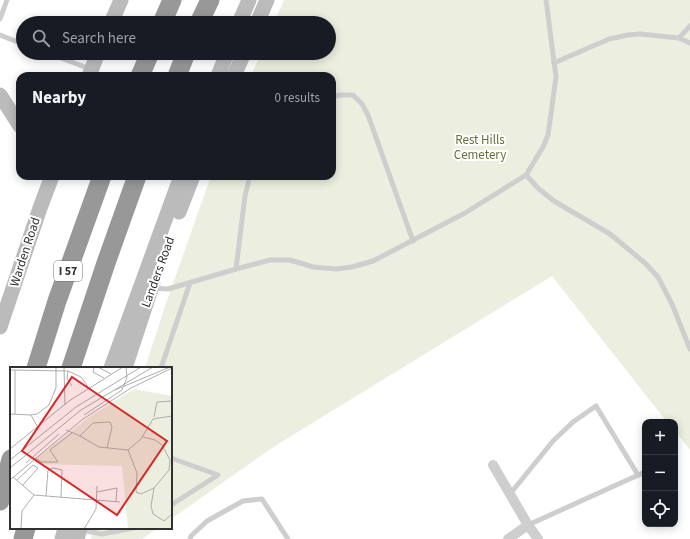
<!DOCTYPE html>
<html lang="en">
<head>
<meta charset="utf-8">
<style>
  :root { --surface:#171b24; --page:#20242c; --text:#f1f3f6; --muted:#9ea1a6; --line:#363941 }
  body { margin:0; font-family:"Source Sans 3",sans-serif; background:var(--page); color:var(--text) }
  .controls { position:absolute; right:12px; bottom:12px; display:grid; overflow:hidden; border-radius:8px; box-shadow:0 2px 10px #0003 }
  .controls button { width:36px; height:36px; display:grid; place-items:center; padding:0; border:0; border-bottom:1px solid var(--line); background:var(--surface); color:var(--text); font:20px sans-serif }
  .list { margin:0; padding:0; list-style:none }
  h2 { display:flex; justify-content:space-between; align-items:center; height:52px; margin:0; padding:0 16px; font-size:17px }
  h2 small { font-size:13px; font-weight:400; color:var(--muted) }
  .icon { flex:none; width:22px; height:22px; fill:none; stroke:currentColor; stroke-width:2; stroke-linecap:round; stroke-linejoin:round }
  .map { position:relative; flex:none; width:690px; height:539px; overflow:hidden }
  .search { position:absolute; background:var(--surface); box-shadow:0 2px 10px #0003; left:16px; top:16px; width:320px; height:44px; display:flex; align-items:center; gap:10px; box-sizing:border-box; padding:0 14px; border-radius:22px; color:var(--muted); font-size:15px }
  .panel { position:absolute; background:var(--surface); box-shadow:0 2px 10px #0003; left:16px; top:72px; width:320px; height:108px; border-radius:12px }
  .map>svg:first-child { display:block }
</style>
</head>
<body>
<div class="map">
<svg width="690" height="539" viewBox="0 0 690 539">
  <rect width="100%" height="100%" fill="#fff"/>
  <g fill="#eceedf">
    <path d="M284,0H690V450L675,431V422H667L552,276L275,446L171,519V368H145L164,309L211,176H332V76H251L261,53H329V23H274Z"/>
    <path d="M94,528H158L142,539H91Z"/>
  </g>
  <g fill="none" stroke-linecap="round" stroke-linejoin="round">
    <g stroke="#cecece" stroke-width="5">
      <path d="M0,19L7,0"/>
      <path d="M0,35L23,44"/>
      <path d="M679,38L690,26"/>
      <path d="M48,53L90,69"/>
      <path d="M554,63L609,39L628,35L640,34L679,38L690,43"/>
      <path d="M332,97L341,95H353L362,104L368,115L413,241"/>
      <path d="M526,175L539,189L554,201L610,234L645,263L658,277L672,304L690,349"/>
      <path d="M236,269L270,260H290L313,267L336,269L352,267L373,261L465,213L526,175L543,147L548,135L553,99L556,77L546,0"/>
      <path d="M154,288L168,289L236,269L245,196L250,176"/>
      <path d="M161,368L190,283"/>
      <path d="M171,458L218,475L171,505"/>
      <path d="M510,494L553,441L573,422L596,406L638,475"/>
      <path d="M528,525L645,472"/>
      <path d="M81,530L102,534L134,528"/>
      <path d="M190,539L191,536L207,521L243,501L262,499L288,539"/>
    </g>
    <g stroke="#cecece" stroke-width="10">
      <path d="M493,465L528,525L538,539"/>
      <path d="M508,539L528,525"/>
    </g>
    <g stroke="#bbb" stroke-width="15">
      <path d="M111,23L121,0"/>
      <path d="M239,23L249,0"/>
      <path d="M257,23L267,0"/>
      <path d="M89,76L98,53"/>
      <path d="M218,76L227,53"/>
      <path d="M234,76L244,53"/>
      <path d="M0,95L20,126"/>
      <path d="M179,212L193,176"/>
      <path d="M0,327L40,208L52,176"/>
      <path d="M111,368L181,176"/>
      <path d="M125,368L153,283"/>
      <path d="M62,539L65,528"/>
      <path d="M77,539L80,528"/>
    </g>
    <g stroke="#989898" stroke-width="19">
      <path d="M162,23L172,0"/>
      <path d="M199,23L210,0"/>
      <path d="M140,76L150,53"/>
      <path d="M177,76L186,53"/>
      <path d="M36,368L57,301L102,176"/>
      <path d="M71,368L106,263L137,176"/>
      <path d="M0,501L11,459"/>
      <path d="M23,539L26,528"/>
    </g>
  </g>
  <g text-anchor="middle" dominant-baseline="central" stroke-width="4" stroke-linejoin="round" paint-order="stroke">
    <rect fill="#fff" stroke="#6f6f6f" stroke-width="1" x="54" y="261" width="28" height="20" rx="3"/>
    <g font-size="12" font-weight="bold" fill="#313131">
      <text x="68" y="271">I 57</text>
    </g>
    <g font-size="13" fill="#63703b" stroke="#fff">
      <text x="480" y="140">Rest Hills<tspan x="480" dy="15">Cemetery</tspan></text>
    </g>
    <g font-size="13" fill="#313131" stroke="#fff">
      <text transform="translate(25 252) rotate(-72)">Warden Road</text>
      <text transform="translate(158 272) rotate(-70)">Landers Road</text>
    </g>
  </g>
  <g transform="translate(10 367)">
    <rect width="162" height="162" fill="#fff"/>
    <path d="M124,22L162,29V162H118L112,99L28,97L24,93L81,49Z" fill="#eceedf"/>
    <path fill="none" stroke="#adadad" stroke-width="1" d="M54,0L55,38M84,0L83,5L94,11M88,0L101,7M0,3L58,4L71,10L79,21M58,4L57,12L62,19M105,23L160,0M0,47L21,48L27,59M5,47V3M21,48L27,47L39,38L46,21V0M74,48L112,23L117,10L116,0M144,50L147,35L162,34M56,63L70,69L83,56L100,55L102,60L97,81M70,69L89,80L118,83L131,72L143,52L162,49M0,82L59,34L113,0M118,83L127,106L126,125L131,127L144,121L159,103L160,93L152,78L145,73L133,70M25,91L32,95H48L40,83L62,66M0,93L66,40L131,0M16,96L49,67M0,101L71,43L143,0M3,110L24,128L110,135M0,113L73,52L121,21L162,1M7,113L23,98L28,101L13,118M144,121L141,139L143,147L154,154L162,147M87,125L107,121L106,134M36,129L38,103L43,101L52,103L51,130M11,162L12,144L24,128M74,162L86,142L87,119"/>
    <path fill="#d62828" fill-opacity="0.15" stroke="#d62828" stroke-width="2" d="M62,10L157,74L107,148L12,84Z"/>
    <rect width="162" height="162" fill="none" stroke="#313131" stroke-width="2"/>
  </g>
</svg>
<div class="controls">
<button>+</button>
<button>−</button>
<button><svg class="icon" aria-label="locate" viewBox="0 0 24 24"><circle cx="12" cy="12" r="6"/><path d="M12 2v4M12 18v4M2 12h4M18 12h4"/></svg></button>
</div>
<div class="search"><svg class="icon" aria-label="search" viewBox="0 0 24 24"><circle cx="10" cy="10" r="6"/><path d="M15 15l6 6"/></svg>Search here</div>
<section class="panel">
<h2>Nearby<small>0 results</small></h2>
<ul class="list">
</ul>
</section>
</div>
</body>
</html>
